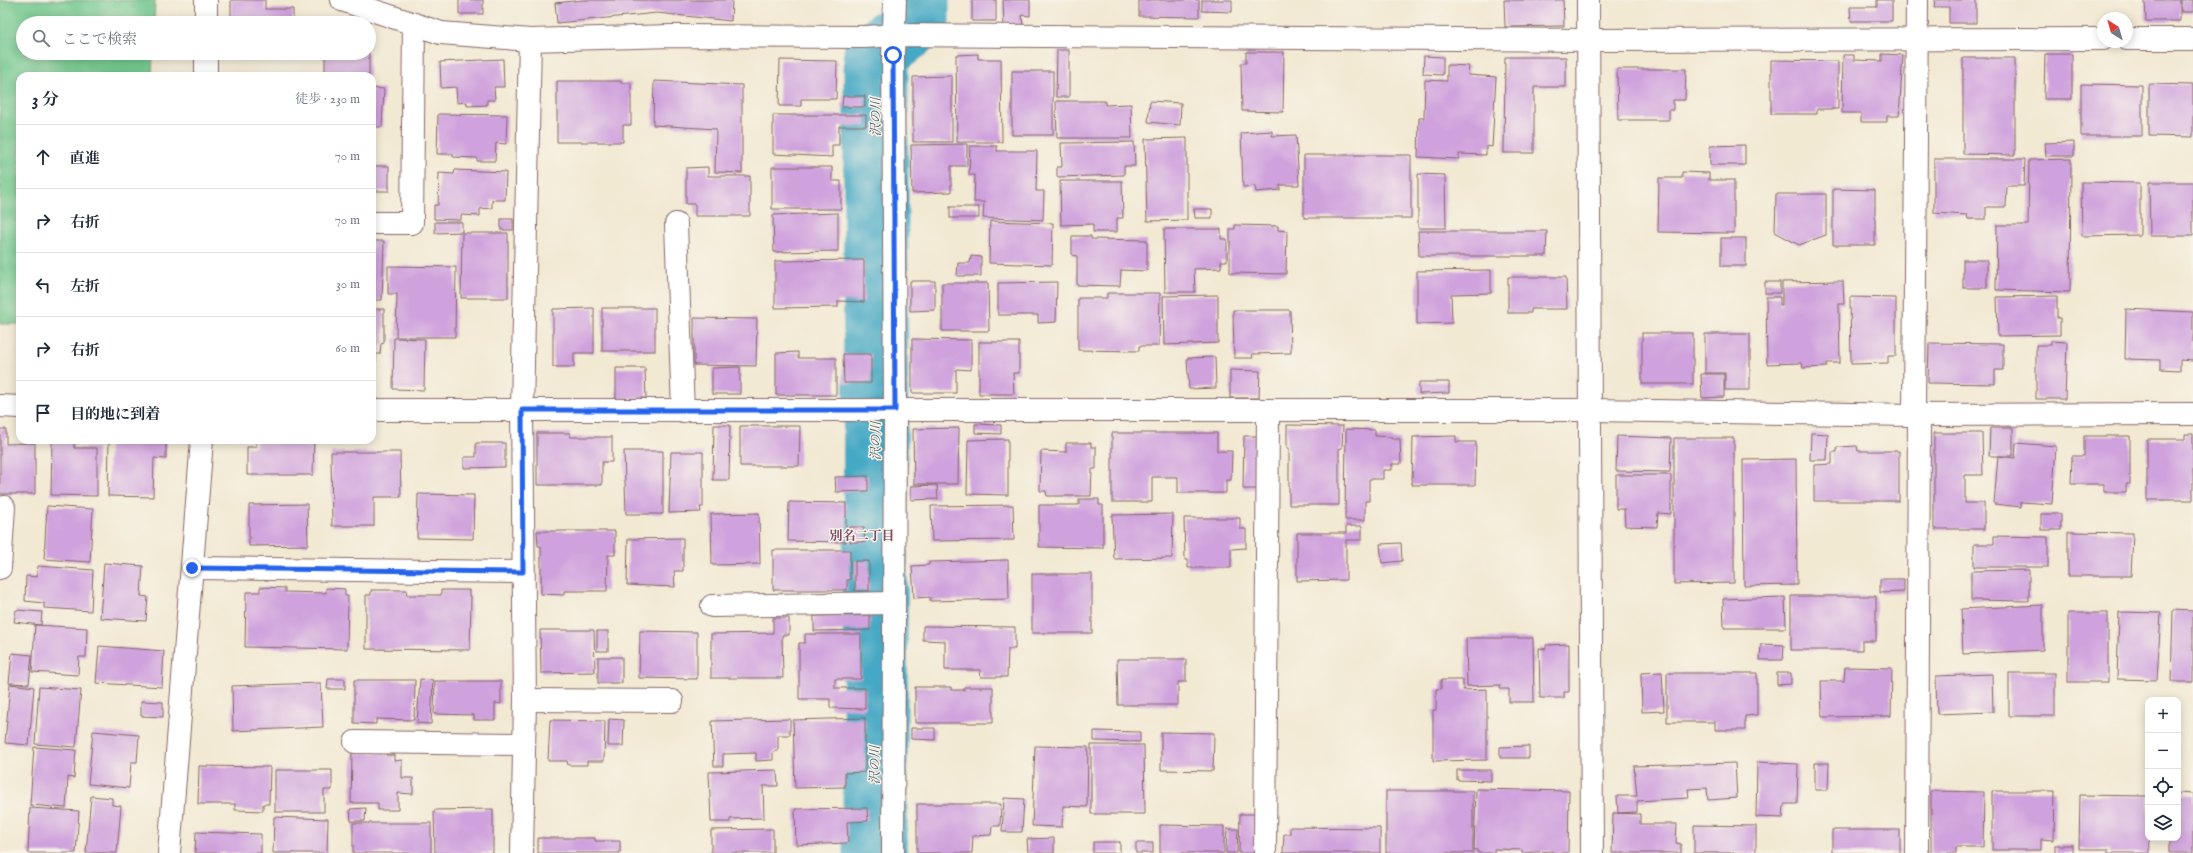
<!DOCTYPE html>
<html lang="ja">
<head>
<meta charset="utf-8">
<style>
  :root { --surface:#fff; --page:#f2f2f3; --text:#1f2937; --muted:#747a83; --line:#e0e1e3 }
  body { margin:0; font-family:"IM FELL English","Noto Serif JP",serif; background:var(--page); color:var(--text) }
  .controls { position:absolute; right:12px; bottom:12px; display:grid; overflow:hidden; border-radius:8px; box-shadow:0 2px 10px #0003 }
  .controls button { width:36px; height:36px; display:grid; place-items:center; padding:0; border:0; border-bottom:1px solid var(--line); background:var(--surface); color:var(--text); font:20px sans-serif }
  .compass { position:absolute; left:2097px; top:12px; width:36px; height:36px; border-radius:50%; background:var(--surface); box-shadow:0 2px 10px #0003; rotate:323deg }
  .stop { position:absolute; width:12px; height:12px; margin:-9px; border:3px solid #2563eb; border-radius:50%; background:#fff }
  .stop.end { background:#2563eb; border-color:#fff; box-shadow:0 1px 4px #0008 }
  .list { margin:0; padding:0; list-style:none }
  h2 { display:flex; justify-content:space-between; align-items:center; height:52px; margin:0; padding:0 16px; font-size:17px }
  h2 small { font-size:13px; font-weight:400; color:var(--muted) }
  .list li { display:grid; grid-template-columns:26px 1fr auto; gap:12px; align-items:center; box-sizing:border-box; height:64px; padding:0 16px; border-top:1px solid var(--line) }
  .list b { display:block; font-size:15px; white-space:nowrap }
  .list em { font-size:13px; font-style:normal; color:var(--muted) }
  .icon { flex:none; width:22px; height:22px; fill:none; stroke:currentColor; stroke-width:2; stroke-linecap:round; stroke-linejoin:round }
  .map { position:relative; flex:none; width:2193px; height:853px; overflow:hidden }
  .search { position:absolute; background:var(--surface); box-shadow:0 2px 10px #0003; left:16px; top:16px; width:360px; height:44px; display:flex; align-items:center; gap:10px; box-sizing:border-box; padding:0 14px; border-radius:22px; color:var(--muted); font-size:15px }
  .panel { position:absolute; background:var(--surface); box-shadow:0 2px 10px #0003; left:16px; top:72px; width:360px; height:372px; border-radius:12px }
  .map>svg:first-child { display:block }
</style>
</head>
<body>
<div class="map">
<svg width="2193" height="853" viewBox="0 0 2193 853">
  <rect width="100%" height="100%" fill="#f7f3e8"/>
  <filter id="ink" filterUnits="userSpaceOnUse"><feTurbulence type="fractalNoise" baseFrequency=".025" numOctaves="2"/><feDisplacementMap in="SourceGraphic" scale="8" xChannelSelector="R" yChannelSelector="G"/><feConvolveMatrix kernelMatrix="1 2 1 2 8 2 1 2 1" color-interpolation-filters="sRGB"/></filter>
  <filter id="wash" filterUnits="userSpaceOnUse"><feTurbulence type="fractalNoise" baseFrequency=".012" numOctaves="4" result="noise"/><feDisplacementMap in="SourceGraphic" scale="16" xChannelSelector="R" yChannelSelector="G"/><feGaussianBlur stdDeviation="0.9" result="paint"/><feColorMatrix in="noise" values="0 0 0 0 0 0 0 0 0 0 0 0 0 0 0 0 0 1.4 0 .05"/><feComposite in="paint" operator="in"/></filter>
  <g filter="url(#wash)">
    <rect width="100%" height="100%" fill="#f2e9d3"/>
    <path fill="#72c88d" stroke="#5e745c" d="M0,0H155L154,23H23V53H153L152,76H20V324H0Z"/>
    <g fill="none" stroke-linecap="round" stroke-linejoin="round">
      <path stroke="#44a8c4" stroke-width="65" d="M875,853L876,53L917,20V0"/>
    </g>
    <g id="blocks">
      <g fill="#cfa1dd">
        <path d="M231,0H265V9H293V23H231Z"/>
        <rect x="459" y="0" width="24" height="14"/>
        <path d="M583,0H732L731,21L657,13L557,23L555,3Z"/>
        <rect x="972" y="0" width="24" height="21"/>
        <path d="M1003,0H1030V16L1022,15L1023,26H1004Z"/>
        <path d="M1139,0H1199V17L1139,16Z"/>
        <path d="M1202,0H1232V12L1202,11Z"/>
        <path d="M1504,0H1563L1564,26L1505,27Z"/>
        <path d="M1877,0H1892V21H1851L1850,7H1877Z"/>
        <path d="M1935,0H1976V23H1949V7H1934Z"/>
        <path d="M2145,0H2180V21H2146Z"/>
        <rect x="2181" y="0" width="12" height="12"/>
        <path d="M1057,50H1069V97H1056Z"/>
        <path d="M1246,52H1284L1283,112L1242,111L1241,63H1246Z"/>
        <rect x="325" y="53" width="44" height="23"/>
        <path d="M978,54V59H1001L1002,142H957L956,55Z"/>
        <path d="M1882,54L1903,55L1899,116H1887V122H1861V113H1842L1843,55H1854V60L1882,61Z"/>
        <path d="M2045,54H2072V99H2044Z"/>
        <path d="M1424,56L1443,57V75L1423,74Z"/>
        <path d="M1505,57H1566V87H1534V153H1504Z"/>
        <path d="M1963,58H2015V155L1963,154Z"/>
        <path d="M503,59L504,87H494L495,100H487V105L467,106V102L457,103L456,87L441,88L440,62Z"/>
        <path d="M780,60L837,61L836,99H801V106H779Z"/>
        <path d="M1771,60L1838,61V109H1817V114H1771Z"/>
        <path d="M1447,65L1469,66L1468,75L1496,77L1492,147L1486,146V155L1459,154V159L1418,157L1419,118H1424L1425,80L1447,81Z"/>
        <path d="M1617,69H1686L1685,100H1673V110H1669V120H1618Z"/>
        <rect x="1012" y="71" width="41" height="64"/>
        <path d="M952,76V142H913V77Z"/>
        <path d="M557,81H621V83H631V125H623V142H557Z"/>
        <path d="M654,81L742,85V173L715,172L716,129L653,125Z"/>
        <path d="M2081,84L2142,85V136H2081Z"/>
        <path d="M2149,84L2193,85V137L2149,136Z"/>
        <path d="M372,88L384,89L382,127H372Z"/>
        <path d="M843,96H865V107H842Z"/>
        <path d="M1056,101H1105V105L1131,104L1132,138H1057Z"/>
        <path d="M1150,101L1181,103L1180,125L1148,122Z"/>
        <path d="M438,114L507,115L506,144L496,143L495,161H477V158L453,157V154H437Z"/>
        <path d="M773,115H866V126H839V145H832V157L773,154Z"/>
        <path d="M1272,131V136L1296,135L1299,185H1280V190L1256,192L1255,186L1243,187L1241,133Z"/>
        <path d="M1187,138V220L1147,221L1145,139Z"/>
        <path d="M1134,142L1135,166H1124V175L1057,177V167H1062L1061,143Z"/>
        <path d="M2074,142V156H2046L2045,143Z"/>
        <path d="M967,144V166H951V192L912,193L911,145Z"/>
        <path d="M1745,145V165H1710V146Z"/>
        <path d="M970,146H997V151H1037L1036,191H1044L1043,220L983,218L984,202H974L975,175H969Z"/>
        <rect x="1304" y="155" width="107" height="63"/>
        <path d="M1934,159H2025L2024,186H2007L2006,207H1986V219H1968L1967,215L1934,213Z"/>
        <path d="M2071,159L2070,292L1996,290L1997,225H2028L2029,160Z"/>
        <rect x="372" y="166" width="17" height="25"/>
        <path d="M708,167V176H750V216H695V204H686V168Z"/>
        <path d="M772,167H832V181H841V209H772Z"/>
        <path d="M455,170L506,172L505,200H492V208L480,209V216L461,215V220L434,219V205H438L439,173L454,174Z"/>
        <path d="M1682,172L1709,173V180H1734V233L1658,232L1659,178H1682Z"/>
        <path d="M1418,174L1445,175L1446,228H1418Z"/>
        <path d="M1060,181H1122L1123,218H1117V232H1093V224L1061,225Z"/>
        <path d="M2081,182L2140,183V235L2082,236Z"/>
        <path d="M2149,182H2193V236H2150Z"/>
        <path d="M1833,189L1875,190V245H1833Z"/>
        <path d="M1776,194H1826V235L1799,245L1775,232Z"/>
        <rect x="950" y="207" width="29" height="11"/>
        <path d="M1194,209H1212V218H1195Z"/>
        <path d="M838,213V251L774,252L773,215Z"/>
        <rect x="501" y="219" width="12" height="11"/>
        <path d="M990,221L1053,223L1052,265L989,263Z"/>
        <path d="M435,222H462V232L435,233Z"/>
        <path d="M1235,225L1278,226V230L1287,231L1286,274L1230,273V229H1235Z"/>
        <path d="M1164,229H1221V239H1227V261H1221V268L1194,269L1195,292H1165Z"/>
        <path d="M1418,231H1547L1546,256H1419Z"/>
        <path d="M462,233H508V298H461Z"/>
        <path d="M1072,236H1091V239L1147,240V271L1121,270L1120,286L1077,285V256L1072,255Z"/>
        <rect x="1721" y="238" width="25" height="28"/>
        <path d="M372,241H384L382,300H372Z"/>
        <path d="M971,256L981,257V276H957L958,263H970Z"/>
        <path d="M864,260V302L838,301V307L775,308V261Z"/>
        <rect x="1963" y="260" width="24" height="28"/>
        <path d="M388,266L456,267L455,337H396L397,294H388Z"/>
        <path d="M1491,270V293L1451,294L1452,323L1417,324V271Z"/>
        <path d="M1508,277H1566L1567,309H1531V313H1508Z"/>
        <path d="M910,281H935V310L910,311Z"/>
        <path d="M1843,281L1844,304H1839L1840,363H1827V367L1803,368L1802,363L1767,364L1766,297H1780V305H1782V282Z"/>
        <path d="M1057,282L1056,322L1038,323V315H998V283Z"/>
        <rect x="1765" y="282" width="15" height="11"/>
        <path d="M942,283H988L989,331H942Z"/>
        <path d="M1107,293H1160L1159,346H1139V351L1078,350V298H1107Z"/>
        <path d="M1218,295V343L1164,345L1163,296Z"/>
        <path d="M2057,296V318H2060V335L1998,336L1997,297Z"/>
        <path d="M1850,297L1896,298V356H1888V363L1851,364Z"/>
        <path d="M594,308V353H574V367H553V309Z"/>
        <rect x="602" y="308" width="53" height="43"/>
        <path d="M372,309H384V343L381,344L380,354H376V362H372Z"/>
        <path d="M2126,309L2193,312V361L2180,360V370L2160,369V360L2125,359Z"/>
        <path d="M1233,310H1290L1291,353L1252,354L1253,358H1234Z"/>
        <path d="M694,318L757,319L756,366L694,365Z"/>
        <rect x="1642" y="333" width="51" height="51"/>
        <path d="M1705,334H1750V390H1725V373H1705Z"/>
        <path d="M394,338L425,339L424,390L393,389Z"/>
        <path d="M912,339L971,340V370L956,369V393H912Z"/>
        <path d="M2051,341L2067,342L2065,399H2036V345H2051Z"/>
        <path d="M979,342H1019V373H1013L1014,394H979Z"/>
        <path d="M1929,343L2003,344V370H1995V384L1928,383Z"/>
        <path d="M798,352V358H836V395H776V353Z"/>
        <path d="M843,354H871V383H844Z"/>
        <path d="M1215,357L1216,388L1189,389L1187,358Z"/>
        <path d="M740,367V394H712V368Z"/>
        <path d="M616,368H645L646,398L616,399Z"/>
        <path d="M1230,370L1260,371L1259,398H1230Z"/>
        <path d="M1701,374H1724V397L1702,398Z"/>
        <path d="M1419,382H1449V393L1419,394Z"/>
        <path d="M975,424L1001,425V434L975,433Z"/>
        <path d="M714,425H730L729,480H713Z"/>
        <path d="M1287,425L1343,426L1342,448L1339,449V505H1289V448H1287Z"/>
        <path d="M740,426H800L799,466H740Z"/>
        <path d="M959,428L958,484H914L913,429Z"/>
        <path d="M1990,428H2013V456H1989Z"/>
        <path d="M0,429H6V444L35,443V494H0Z"/>
        <path d="M1346,429L1375,430V436L1392,437V439H1400L1401,464H1392V470H1383V479H1369V501H1365V520H1345Z"/>
        <path d="M537,433H570V437H612V462H602V485H537Z"/>
        <path d="M1112,433H1217V451H1232L1231,480H1226V493H1178V477H1152V502H1112Z"/>
        <path d="M1811,433L1828,434L1827,460H1810Z"/>
        <path d="M1934,433H1982L1983,475H1965V503H1984V529H1934Z"/>
        <path d="M2185,434H2193V500H2147V439H2185Z"/>
        <path d="M1244,436H1257V489H1243Z"/>
        <path d="M1456,436V442H1476L1475,485H1412L1413,437Z"/>
        <path d="M1617,436L1671,438L1670,472L1616,471Z"/>
        <path d="M2084,436H2130V484H2126V492H2104V484H2071L2072,456H2084Z"/>
        <path d="M1674,438H1734V583L1674,584Z"/>
        <path d="M1008,439V495L967,494L968,440Z"/>
        <path d="M52,440H74V448H97V496L51,495Z"/>
        <path d="M109,440H166V459L154,458L153,497L108,496Z"/>
        <path d="M256,440H314L313,475H247V447H256Z"/>
        <path d="M476,443H505V467L464,468V457H476Z"/>
        <path d="M1066,443H1091V447H1096V469H1092L1091,496H1047L1046,491H1040L1041,451L1066,452Z"/>
        <path d="M2016,443L2056,446L2052,504L2021,502V507L1994,504L1998,456L2015,458Z"/>
        <path d="M1857,446L1858,451H1899V501H1814V465L1832,464V452H1837V447Z"/>
        <path d="M624,451H663V514H626Z"/>
        <path d="M331,452H400L401,497H374V526H332Z"/>
        <path d="M671,452H703V507H700L701,512L669,513Z"/>
        <path d="M1796,459L1797,585L1744,586L1743,460Z"/>
        <path d="M1616,475H1671V514L1658,513L1657,527L1625,526L1624,509H1616Z"/>
        <path d="M868,476V491L836,492L835,477Z"/>
        <path d="M937,485L938,499L911,500V486Z"/>
        <path d="M418,494L474,495L473,539L417,538Z"/>
        <path d="M1079,499H1099V505H1103V548L1039,547V505H1079Z"/>
        <path d="M789,502L846,503V542L788,541Z"/>
        <path d="M307,504L308,545L249,546V505Z"/>
        <path d="M1013,505L1014,540L932,541L931,506Z"/>
        <path d="M47,506L93,509L90,562L44,559Z"/>
        <path d="M759,513L760,564L712,565L711,514Z"/>
        <path d="M1173,514L1172,558L1114,559L1112,515Z"/>
        <rect x="2041" y="514" width="20" height="16"/>
        <path d="M1184,518H1240V529H1246V548L1231,549V568H1188V560H1185Z"/>
        <path d="M1346,526H1362V540H1346V580L1297,581V533H1346Z"/>
        <path d="M849,527H864L865,542H850Z"/>
        <path d="M537,531H615V555H608L607,591H564V595L541,594V546H538Z"/>
        <path d="M2068,532L2133,533L2131,576H2068Z"/>
        <path d="M1994,536L2048,537V567H1974V544H1994Z"/>
        <path d="M683,538V571H674L675,587L627,585L628,539Z"/>
        <path d="M1401,543L1402,561L1382,563L1380,544Z"/>
        <path d="M773,550H850V580H847V590H773Z"/>
        <path d="M1008,560L1009,599L930,601V597L914,598L912,566L929,565V562Z"/>
        <rect x="855" y="561" width="14" height="30"/>
        <path d="M104,563L143,566L141,596L148,597L146,621L100,618Z"/>
        <path d="M38,566L93,570L91,611L44,608V603L25,601L26,576L37,577Z"/>
        <path d="M2029,570V601L1971,600V571Z"/>
        <rect x="1032" y="574" width="60" height="59"/>
        <path d="M1880,579H1904V592L1880,593Z"/>
        <path d="M260,587L285,588V592L326,593V588L345,589V596H348L347,649L245,647L246,592H260Z"/>
        <path d="M371,590H407L406,595H441V590H469V596H471L470,650L366,649V595H371Z"/>
        <path d="M1791,596H1876V641H1862V650H1791Z"/>
        <path d="M1785,597L1786,628H1724L1723,599Z"/>
        <path d="M2043,605V650L1963,654L1961,609Z"/>
        <path d="M16,610L42,612L41,625L14,622Z"/>
        <path d="M2173,610L2193,611V682H2171Z"/>
        <path d="M2119,612L2161,613L2157,680L2117,679Z"/>
        <rect x="2068" y="613" width="40" height="69"/>
        <path d="M870,615V630L814,631V616Z"/>
        <path d="M773,618H789V635H782L783,678H711V634L773,633Z"/>
        <path d="M35,625L87,628L86,657H79L78,675L32,672Z"/>
        <path d="M923,626L1015,627V649H1008L1007,677H981L980,670H945V641L923,640Z"/>
        <path d="M540,630H594L595,672L541,673Z"/>
        <rect x="597" y="631" width="11" height="20"/>
        <path d="M640,631L697,632V679L639,678Z"/>
        <path d="M805,634H861V679H835V688H865V709L830,708V699H799V643H805Z"/>
        <path d="M1466,638H1533L1534,702H1509V689H1500V685L1467,686Z"/>
        <path d="M1569,644V692H1564V698H1540L1539,648L1546,649V645Z"/>
        <path d="M1761,644L1784,645L1783,660H1760Z"/>
        <path d="M99,646L164,651L162,687L96,683Z"/>
        <path d="M12,653L32,655L29,684L9,683Z"/>
        <rect x="598" y="657" width="24" height="26"/>
        <path d="M1117,659H1186V682H1178V705H1118Z"/>
        <path d="M1845,667L1892,668L1891,716L1822,717L1821,681H1844Z"/>
        <path d="M1662,672L1664,711L1642,712L1641,673Z"/>
        <path d="M1667,673H1757V715L1745,716V730H1715V722H1667Z"/>
        <path d="M1777,673H1791V684L1777,685Z"/>
        <rect x="2009" y="673" width="46" height="43"/>
        <path d="M1992,674L1993,712L1937,714L1936,676Z"/>
        <path d="M328,679H345V689H327Z"/>
        <path d="M420,679L433,680L431,724L417,723Z"/>
        <path d="M354,680H415L414,720L376,719V724L354,723Z"/>
        <path d="M1441,680H1463V690L1487,689V760L1433,761V710H1436V689H1441Z"/>
        <path d="M435,681H501V704L495,703V720H474V715L434,714Z"/>
        <path d="M321,683L323,727L233,731L232,686Z"/>
        <path d="M10,684L34,687L29,745L5,743Z"/>
        <path d="M39,687L81,690L76,747L35,744Z"/>
        <path d="M915,687H951V690H964V687H993V723H915Z"/>
        <path d="M141,701L163,702V717L141,716Z"/>
        <path d="M865,718V772L845,773V787L795,788L793,720Z"/>
        <path d="M609,719L624,720L623,746H608Z"/>
        <path d="M790,719V735H778V751L773,752V760L756,761V753L723,754V766H714L712,721Z"/>
        <path d="M550,720L605,721L604,761H587V765H568L567,761H548Z"/>
        <path d="M911,728H935V740L911,739Z"/>
        <path d="M93,731L139,735L137,762H131L129,788L88,784Z"/>
        <path d="M1094,731L1140,732V742L1094,741Z"/>
        <path d="M1161,732L1214,733L1213,771L1161,770Z"/>
        <path d="M1091,745H1144L1145,814H1091Z"/>
        <path d="M1035,746L1088,747L1087,807L1063,806L1062,827L1032,826Z"/>
        <path d="M1529,746V758H1500V747Z"/>
        <path d="M34,747L76,750L74,778L68,777L66,808L30,805Z"/>
        <path d="M352,753H386V755H394V761L402,760V778H413V794L398,793V810H378V803H351Z"/>
        <path d="M1757,762L1798,764L1797,804H1784L1783,818L1756,817Z"/>
        <path d="M1735,763L1737,798L1708,800L1707,788L1688,789L1689,798L1637,801V812L1618,813L1617,796H1637L1634,766Z"/>
        <path d="M1815,763H1829L1828,790H1815Z"/>
        <path d="M199,766L270,767L269,804H263V811L235,810V804H198Z"/>
        <path d="M275,770H332V790H324V812H275Z"/>
        <path d="M777,770L778,786H763L764,818L730,819V822H711L709,772Z"/>
        <path d="M1457,770H1491V781L1457,780Z"/>
        <path d="M1476,789L1569,791L1568,853H1552V851L1522,853V850L1494,849V853H1478L1477,850H1474Z"/>
        <rect x="1386" y="791" width="87" height="62"/>
        <path d="M1931,791L1984,792L1983,847H1956V853H1931Z"/>
        <path d="M1992,791H2055L2054,840L2041,839V850H1992Z"/>
        <path d="M2178,793L2193,794V853H2169V838H2178Z"/>
        <path d="M2080,795L2148,796L2150,853H2109V849H2079Z"/>
        <path d="M91,796L112,798V805L121,806L117,853H86Z"/>
        <path d="M1004,798L1024,799L1022,832H1002Z"/>
        <path d="M917,804H1001L1000,826H992L991,835L973,836L972,853H917Z"/>
        <path d="M30,808L79,811L76,853H28Z"/>
        <path d="M366,808L365,821H351L350,809Z"/>
        <path d="M867,808L868,821L847,822L848,843L796,845L795,809Z"/>
        <path d="M493,809V853H435L434,810Z"/>
        <path d="M1613,813L1640,814V824H1677L1676,843L1681,844V853H1612Z"/>
        <path d="M1240,814H1256L1255,853H1239Z"/>
        <path d="M274,817L328,819L327,853H273Z"/>
        <rect x="353" y="823" width="78" height="30"/>
        <path d="M1160,825L1224,826V853H1160Z"/>
        <path d="M1694,825L1756,826V853H1694Z"/>
        <path d="M1290,827L1380,828V853H1283L1284,834H1290Z"/>
        <path d="M773,829V853H711V830Z"/>
        <path d="M1227,829H1238L1237,853H1226Z"/>
        <rect x="1832" y="830" width="68" height="23"/>
        <path d="M196,832L261,834V853H195Z"/>
        <path d="M538,838H595V841H620V853H538Z"/>
        <path d="M1054,838V853H1028L1027,839Z"/>
        <rect x="1093" y="842" width="27" height="11"/>
        <rect x="1136" y="843" width="17" height="10"/>
        <rect x="2055" y="845" width="18" height="8"/>
      </g>
    </g>
  </g>
  <g filter="url(#ink)">
    <use href="#blocks" fill-opacity="0" stroke="#856666" stroke-width="1"/>
    <g fill="none" stroke-linecap="round" stroke-linejoin="round">
      <g stroke="#856666" stroke-width="24">
        <g id="minor">
          <path d="M342,0L441,33L530,40L671,36L865,37L895,35L1588,40L2103,39"/>
          <path d="M1588,0L1592,853"/>
          <path d="M206,23V0"/>
          <path d="M2127,39H2193"/>
          <path d="M206,76V53"/>
          <path d="M372,223H412L414,24"/>
          <path d="M676,224L683,411"/>
          <path d="M0,406L20,407"/>
          <path d="M372,410H1589L1914,415L2193,414"/>
          <path d="M1914,415L1917,0"/>
          <path d="M0,568L4,507"/>
          <path d="M192,568L523,572"/>
          <path d="M712,606L894,603"/>
          <path d="M525,700L672,701"/>
          <path d="M355,742L524,744"/>
          <path d="M169,853L202,440"/>
          <path d="M522,853L525,700L522,410L530,40"/>
          <path d="M893,853L895,410L893,55L895,0"/>
          <path d="M1265,853L1268,411"/>
          <path d="M1917,853L1919,415"/>
        </g>
      </g>
      <use href="#minor" stroke="#fff" stroke-width="22"/>
    </g>
  </g>
  <g fill="none" stroke-linecap="round" stroke-linejoin="round" filter="url(#ink)">
    <path stroke="#2563eb" stroke-width="5" d="M192,568L523,572L522,410H895L893,55"/>
  </g>
  <g text-anchor="middle" dominant-baseline="central" stroke-width="3" stroke-linejoin="round" paint-order="stroke">
    <g font-size="13" font-style="italic" fill="#485668" stroke="#f7f3e8">
      <text transform="translate(876 117) rotate(-90)">沢の川</text>
      <text transform="translate(876 441) rotate(-90)">沢の川</text>
      <text transform="translate(875 765) rotate(-90)">沢の川</text>
    </g>
    <g font-size="13" font-weight="bold" fill="#794c69" stroke="#f7f3e8">
      <text x="862" y="536">別名二丁目</text>
    </g>
  </g>
</svg>
<div class="controls">
<button>+</button>
<button>−</button>
<button><svg class="icon" aria-label="locate" viewBox="0 0 24 24"><circle cx="12" cy="12" r="6"/><path d="M12 2v4M12 18v4M2 12h4M18 12h4"/></svg></button>
<button><svg class="icon" aria-label="layers" viewBox="0 0 24 24"><path d="M12 4l9 5-9 5-9-5zM3 14l9 5 9-5"/></svg></button>
</div>
<svg class="compass" viewBox="-18 -18 36 36"><path d="M0-13l5 13h-10z" fill="#e53935"/><path d="M0 13l5-13h-10z" fill="#747a83"/></svg>
<div class="stop" style="left:893px;top:55px"></div>
<div class="stop end" style="left:192px;top:568px"></div>
<div class="search"><svg class="icon" aria-label="search" viewBox="0 0 24 24"><circle cx="10" cy="10" r="6"/><path d="M15 15l6 6"/></svg>ここで検索</div>
<section class="panel">
<h2>3 分<small>徒歩 · 230 m</small></h2>
<ul class="list">
<li><svg class="icon" aria-label="ahead" viewBox="0 0 24 24"><path d="M12 20V5M6 11l6-6 6 6"/></svg><div><b>直進</b></div><em>70 m</em></li>
<li><svg class="icon" aria-label="right" viewBox="0 0 24 24"><path d="M7 20v-9h11M14 6l5 5-5 5"/></svg><div><b>右折</b></div><em>70 m</em></li>
<li><svg class="icon" aria-label="left" viewBox="0 0 24 24"><path d="M17 20v-9H6M10 6l-5 5 5 5"/></svg><div><b>左折</b></div><em>30 m</em></li>
<li><svg class="icon" aria-label="right" viewBox="0 0 24 24"><path d="M7 20v-9h11M14 6l5 5-5 5"/></svg><div><b>右折</b></div><em>60 m</em></li>
<li><svg class="icon" aria-label="arrive" viewBox="0 0 24 24"><path d="M6 21V4h12l-3 4 3 4H6"/></svg><div><b>目的地に到着</b></div></li>
</ul>
</section>
</div>
</body>
</html>
